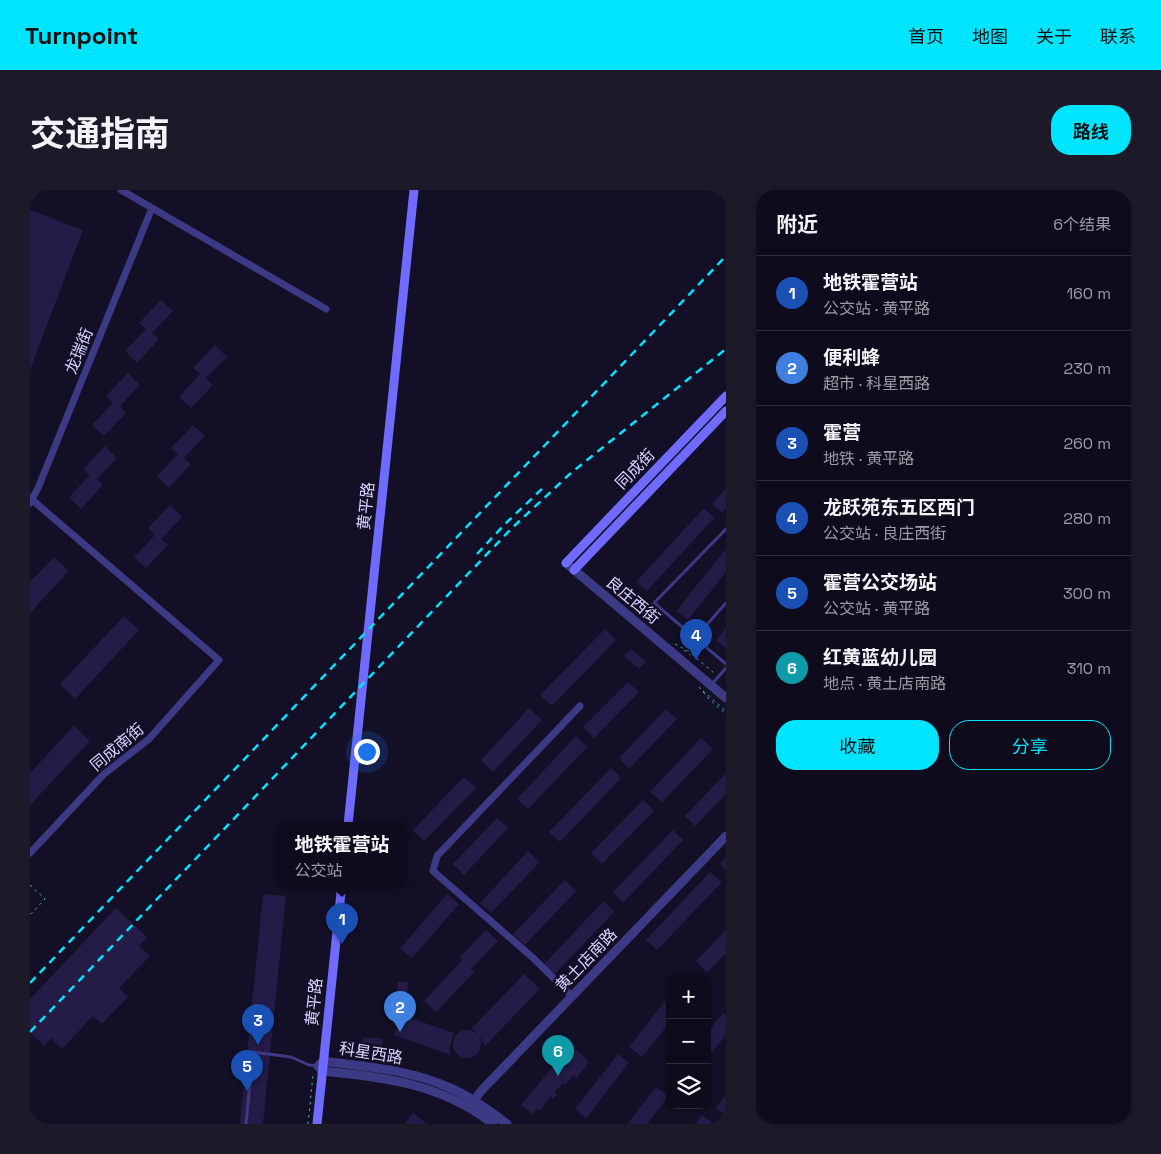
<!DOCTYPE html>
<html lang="zh">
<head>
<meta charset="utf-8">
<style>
  :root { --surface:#0e0b1c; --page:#1c1929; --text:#f1f3f6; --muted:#9b9ba3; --line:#2e2b3b; --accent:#00e5ff }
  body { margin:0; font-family:"Space Grotesk","Noto Sans SC",sans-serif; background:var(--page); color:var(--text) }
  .controls { position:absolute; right:15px; bottom:15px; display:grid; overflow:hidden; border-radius:10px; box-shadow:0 1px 4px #0004 }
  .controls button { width:45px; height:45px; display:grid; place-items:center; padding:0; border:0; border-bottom:1px solid var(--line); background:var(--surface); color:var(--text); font:25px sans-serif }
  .you { position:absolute; left:336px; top:561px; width:18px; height:18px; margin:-12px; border:4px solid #fff; border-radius:50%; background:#1a73e8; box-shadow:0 0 0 8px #1a73e833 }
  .badge { display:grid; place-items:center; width:32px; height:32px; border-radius:50%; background:var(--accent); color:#fff; font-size:16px; font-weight:700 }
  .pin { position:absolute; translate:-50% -41px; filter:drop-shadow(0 1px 2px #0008) }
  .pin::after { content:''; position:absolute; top:26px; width:18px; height:15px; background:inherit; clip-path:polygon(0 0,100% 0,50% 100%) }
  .popup { position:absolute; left:247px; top:632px; width:130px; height:65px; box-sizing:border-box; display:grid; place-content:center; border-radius:10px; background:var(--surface); filter:drop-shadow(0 1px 4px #0005); font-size:16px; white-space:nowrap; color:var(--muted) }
  .popup b { font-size:19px; color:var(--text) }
  .popup::after { content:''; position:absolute; left:50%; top:100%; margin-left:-10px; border:10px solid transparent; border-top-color:var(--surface) }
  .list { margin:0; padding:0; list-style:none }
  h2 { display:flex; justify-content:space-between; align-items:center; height:65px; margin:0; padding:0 20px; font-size:21px }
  h2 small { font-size:16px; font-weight:400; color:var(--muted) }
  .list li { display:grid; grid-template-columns:32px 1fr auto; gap:15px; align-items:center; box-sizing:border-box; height:75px; padding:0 20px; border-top:1px solid var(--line) }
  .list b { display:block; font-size:19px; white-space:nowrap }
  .list p { margin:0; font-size:16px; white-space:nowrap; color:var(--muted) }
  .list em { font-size:16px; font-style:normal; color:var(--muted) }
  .actions { display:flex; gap:10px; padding:15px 20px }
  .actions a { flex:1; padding:11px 0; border:1px solid var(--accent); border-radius:20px; text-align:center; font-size:18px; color:var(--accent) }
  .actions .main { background:var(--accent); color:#111 }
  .icon { flex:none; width:28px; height:28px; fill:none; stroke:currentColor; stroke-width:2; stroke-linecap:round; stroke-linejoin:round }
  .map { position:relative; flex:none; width:696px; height:934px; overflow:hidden; border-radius:20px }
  header { display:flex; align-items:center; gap:30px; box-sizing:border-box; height:70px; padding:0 25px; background:var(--accent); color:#111 }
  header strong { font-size:24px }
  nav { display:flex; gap:28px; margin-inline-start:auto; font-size:18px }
  .intro { display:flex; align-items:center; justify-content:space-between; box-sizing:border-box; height:120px; padding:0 30px }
  h1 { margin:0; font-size:35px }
  .button { padding:12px 22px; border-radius:20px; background:var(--accent); color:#111; font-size:18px; font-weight:700 }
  main { display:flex; gap:30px; padding:0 30px }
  aside { flex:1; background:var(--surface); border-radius:20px; box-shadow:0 1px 4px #0004 }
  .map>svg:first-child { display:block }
</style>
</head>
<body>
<header>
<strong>Turnpoint</strong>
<nav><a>首页</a><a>地图</a><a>关于</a><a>联系</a></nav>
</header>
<div class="intro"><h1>交通指南</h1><a class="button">路线</a></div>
<main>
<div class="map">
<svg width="696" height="934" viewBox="0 0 696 934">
  <rect width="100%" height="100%" fill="#130f26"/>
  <g fill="#241b47">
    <path d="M0,20L53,40L0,180Z"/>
    <path d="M131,110L143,121L122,143L129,149L107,173L95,161L116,139L109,133Z"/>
    <path d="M185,155L197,167L176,188L183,195L161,218L149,207L170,184L163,178Z"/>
    <path d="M98,183L110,195L90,216L96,223L74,246L62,235L83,213L76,206Z"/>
    <path d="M163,235L175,246L154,268L161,274L139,298L127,286L148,264L141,258Z"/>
    <path d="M75,256L87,268L67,289L73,295L51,319L39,307L60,285L53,279Z"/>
    <path d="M696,298V319L692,323L682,314Z"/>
    <path d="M140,315L152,327L131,349L138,355L116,378L104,367L125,345L118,338Z"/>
    <path d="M674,318L684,328L617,401L606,392Z"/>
    <path d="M696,359V382L658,430L646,421Z"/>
    <path d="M24,367L39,381L0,423V392Z"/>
    <path d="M94,426L109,440L45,509L30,494Z"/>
    <path d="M696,438V458L686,450Z"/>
    <path d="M575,439L586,450L522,516L510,505Z"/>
    <path d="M601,459L616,472L609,479L594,466Z"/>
    <path d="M598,492L609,502L564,548L553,537Z"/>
    <path d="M499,518L512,530L463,582L451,570Z"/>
    <path d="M636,519L647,529L599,579L589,568Z"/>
    <path d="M44,536L60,551L0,615V583Z"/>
    <path d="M546,546L557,557L498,619L487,609Z"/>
    <path d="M671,548L683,559L632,612L620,602Z"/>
    <path d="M581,578L591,588L530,652L519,642Z"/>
    <path d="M696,583V604L665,636L655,626Z"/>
    <path d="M434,587L446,598L394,651L383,640Z"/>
    <path d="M613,610L624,621L572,674L561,663Z"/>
    <path d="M467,628L478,638L434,685L423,674Z"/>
    <path d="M643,640L653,650L593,713L583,702Z"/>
    <path d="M498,661L510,672L461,723L450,713Z"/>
    <path d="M696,667V680L690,674Z"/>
    <path d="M680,682L692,692L627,760L616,750Z"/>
    <path d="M535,690L546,701L495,755L483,744Z"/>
    <path d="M233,704L256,706L233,934H210Z"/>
    <path d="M417,704L429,714L382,768L370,759Z"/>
    <path d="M574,711L584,722L525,784L514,774Z"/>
    <path d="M86,718L117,747L109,756L120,766L89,798L98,807L72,834L63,826L32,859L21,848L14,856L0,842V809Z"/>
    <path d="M456,740L468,751L441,779L444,782L406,822L394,811L432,770L430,767Z"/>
    <path d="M696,740V763L677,783L666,771Z"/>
    <path d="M494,784L510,799L455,856L453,851L442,838Z"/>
    <path d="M368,792H378L376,812L366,811Z"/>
    <path d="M640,805V832L612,867L599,857Z"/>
    <path d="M693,823L696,826V845L677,869V843Z"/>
    <path d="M372,825L424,843L419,859L421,865L364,845Z"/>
    <circle cx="437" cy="854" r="14"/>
    <path d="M333,847L353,849L352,858L332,856Z"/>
    <path d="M536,849L559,872L547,888L543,885L536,894L533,893L525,902L527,904L523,909L521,906L510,921L507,919L503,924L491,915L525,874L528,876L536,867L528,858Z"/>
    <path d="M588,864L599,873L556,928L545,919Z"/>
    <path d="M626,897L639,906L617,934H597Z"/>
    <path d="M696,905V926L686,918Z"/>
    <path d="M383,923L397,934H375Z"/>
    <path d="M672,925L684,934H665Z"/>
  </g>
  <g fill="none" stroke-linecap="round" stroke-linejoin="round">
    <g stroke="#2fb8b0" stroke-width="1" stroke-dasharray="2.5 4" stroke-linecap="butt">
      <path d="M645,454L658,461L684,483"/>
      <path d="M654,460L660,465"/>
      <path d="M669,497L678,508L696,524"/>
      <path d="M673,501L696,521"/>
      <path d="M0,695L15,709L0,725"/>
      <path d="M278,934L283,885"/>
    </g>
    <g stroke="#3d3a85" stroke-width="3">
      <path d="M696,339L624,413L696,474"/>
      <path d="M665,448L696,413"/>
      <path d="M681,495L696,478"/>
      <path d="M216,934L223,862L261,867L279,875L287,876"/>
    </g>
    <g stroke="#3d3a85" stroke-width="7">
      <path d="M91,0L296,119"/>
      <path d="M0,308L189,470L119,549L74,584L0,663"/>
      <path d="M0,313L8,298L122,18"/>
      <path d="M542,806L502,767L403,681L407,666L550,516"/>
    </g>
    <g stroke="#3d3a85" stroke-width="9">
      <path d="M536,373L696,508"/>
      <path d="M441,915L451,901L696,646"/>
      <path d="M463,934C412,894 355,887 292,881L288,876L293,871C335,877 378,879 418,897C440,906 459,920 477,934"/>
    </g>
    <g stroke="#6f6bff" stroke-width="9">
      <path d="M536,373L696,206"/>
      <path d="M544,380L696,221"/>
      <path d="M318,635L384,0"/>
      <path d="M287,934L312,693"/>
    </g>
    <g stroke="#00e5ff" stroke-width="2.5" stroke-dasharray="8 6" stroke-linecap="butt">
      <path d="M447,364L475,334L514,297"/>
      <path d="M0,793L696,66"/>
      <path d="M0,842L481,339L542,282L696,159"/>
    </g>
  </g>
  <g text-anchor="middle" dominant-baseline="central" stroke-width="5" stroke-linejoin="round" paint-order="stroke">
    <g font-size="16" fill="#d9d4ff" stroke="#130f26">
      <text transform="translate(49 161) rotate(-68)">龙瑞街</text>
      <text transform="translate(605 279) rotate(-46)">同成街</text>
      <text transform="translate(336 316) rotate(-84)">黄平路</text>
      <text transform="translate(603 410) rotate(40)">良庄西街</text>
      <text transform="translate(87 557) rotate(-40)">同成南街</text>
      <text transform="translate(556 770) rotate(-46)">黄土店南路</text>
      <text transform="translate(284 812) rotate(-84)">黄平路</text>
      <text transform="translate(341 863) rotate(9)">科星西路</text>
    </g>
  </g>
</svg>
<div class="controls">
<button>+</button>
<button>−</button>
<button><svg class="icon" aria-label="layers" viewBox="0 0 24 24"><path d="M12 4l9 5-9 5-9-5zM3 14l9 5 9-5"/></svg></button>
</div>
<div class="you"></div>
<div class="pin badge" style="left:312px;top:754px;background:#1a4fb4">1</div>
<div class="popup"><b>地铁霍营站</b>公交站</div>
<div class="pin badge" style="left:370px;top:842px;background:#3f7fe0">2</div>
<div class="pin badge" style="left:228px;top:855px;background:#1a4fb4">3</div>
<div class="pin badge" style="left:666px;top:470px;background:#1a4fb4">4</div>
<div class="pin badge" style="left:217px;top:901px;background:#1a4fb4">5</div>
<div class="pin badge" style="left:528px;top:886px;background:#0f9aa8">6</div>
</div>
<aside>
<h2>附近<small>6个结果</small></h2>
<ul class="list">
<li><span class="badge" style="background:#1a4fb4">1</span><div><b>地铁霍营站</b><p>公交站 · 黄平路</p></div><em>160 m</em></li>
<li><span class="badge" style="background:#3f7fe0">2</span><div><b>便利蜂</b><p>超市 · 科星西路</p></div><em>230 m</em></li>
<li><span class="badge" style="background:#1a4fb4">3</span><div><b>霍营</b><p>地铁 · 黄平路</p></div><em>260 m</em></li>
<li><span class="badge" style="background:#1a4fb4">4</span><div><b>龙跃苑东五区西门</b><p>公交站 · 良庄西街</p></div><em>280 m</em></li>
<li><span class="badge" style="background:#1a4fb4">5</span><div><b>霍营公交场站</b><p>公交站 · 黄平路</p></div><em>300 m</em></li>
<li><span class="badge" style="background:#0f9aa8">6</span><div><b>红黄蓝幼儿园</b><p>地点 · 黄土店南路</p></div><em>310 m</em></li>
</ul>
<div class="actions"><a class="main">收藏</a><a>分享</a></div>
</aside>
</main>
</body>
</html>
